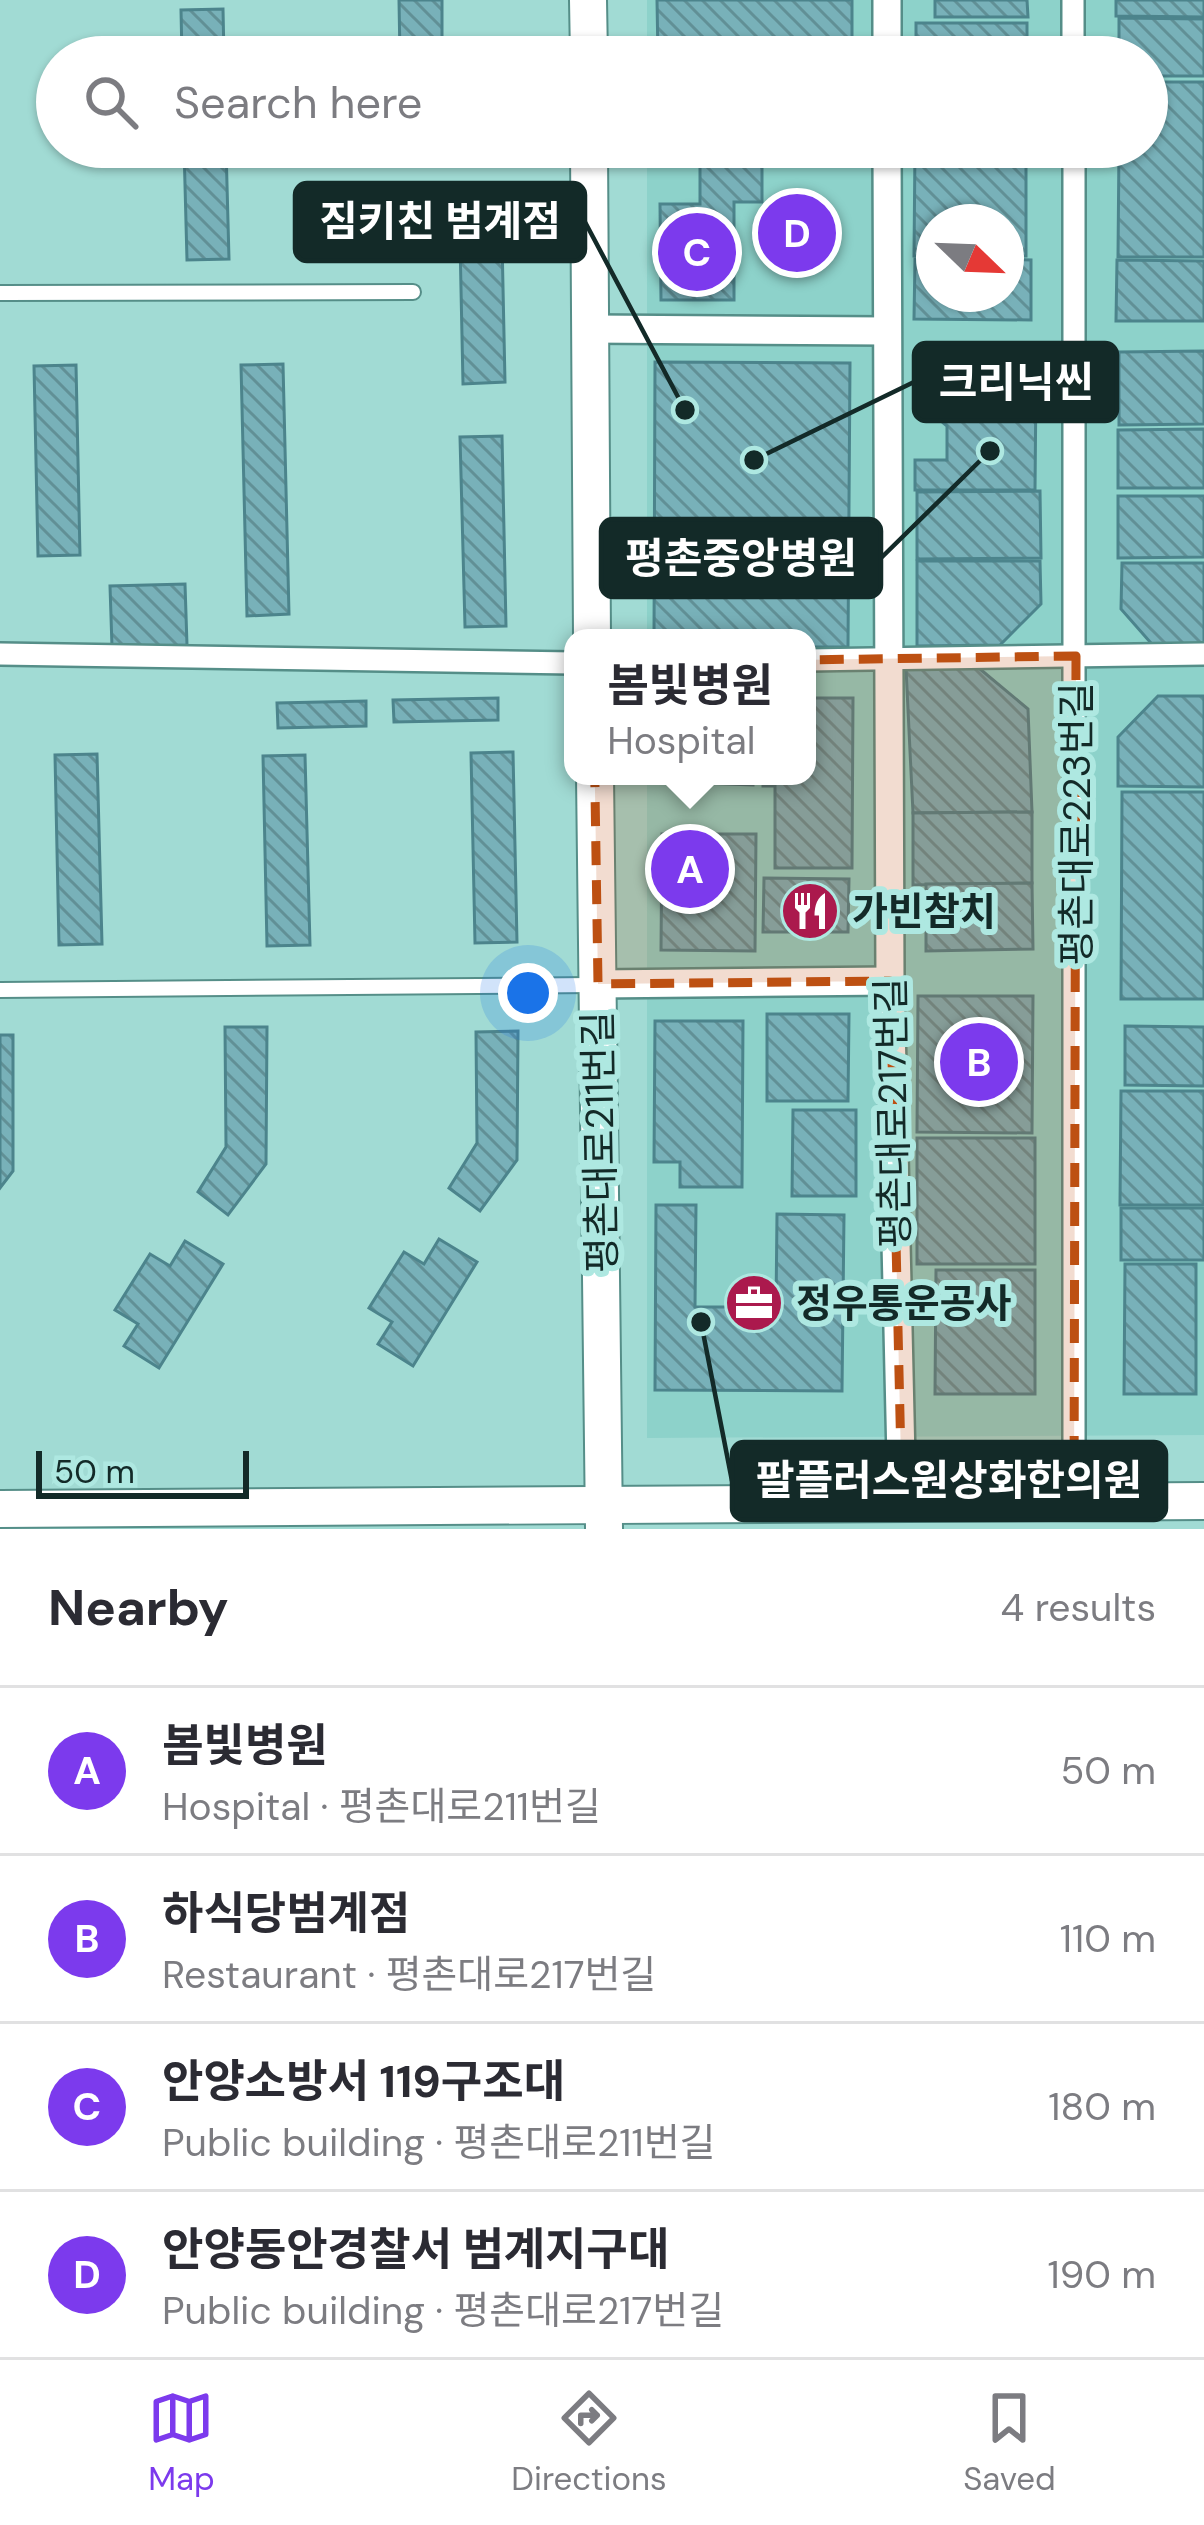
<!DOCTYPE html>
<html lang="en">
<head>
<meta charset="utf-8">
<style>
  :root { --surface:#fff; --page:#f2f2f3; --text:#2b2b33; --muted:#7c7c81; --line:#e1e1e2; --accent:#7c3aed }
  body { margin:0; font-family:"DM Sans","Noto Sans KR",sans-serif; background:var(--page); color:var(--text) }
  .compass { position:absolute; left:916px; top:204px; width:108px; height:108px; border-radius:50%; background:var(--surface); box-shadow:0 3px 9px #0004; rotate:113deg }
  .scale { position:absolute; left:36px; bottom:30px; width:213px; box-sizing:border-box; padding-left:12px; border:6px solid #132a28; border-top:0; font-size:33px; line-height:42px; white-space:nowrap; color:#132a28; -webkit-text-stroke:9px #aee8e1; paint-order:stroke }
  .you { position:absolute; left:528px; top:993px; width:42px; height:42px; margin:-30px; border:9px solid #fff; border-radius:50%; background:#1a73e8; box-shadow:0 0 0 18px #1a73e833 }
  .badge { display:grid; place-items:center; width:78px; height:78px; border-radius:50%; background:var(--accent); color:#fff; font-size:39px; font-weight:700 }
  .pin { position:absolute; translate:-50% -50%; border:6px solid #fff; box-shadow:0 3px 12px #0006 }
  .popup { position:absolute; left:564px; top:629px; width:252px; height:156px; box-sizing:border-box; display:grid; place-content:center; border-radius:24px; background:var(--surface); filter:drop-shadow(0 3px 9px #0005); font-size:39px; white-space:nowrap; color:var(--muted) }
  .popup b { font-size:45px; color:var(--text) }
  .popup::after { content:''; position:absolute; left:50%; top:100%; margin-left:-24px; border:24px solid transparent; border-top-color:var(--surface) }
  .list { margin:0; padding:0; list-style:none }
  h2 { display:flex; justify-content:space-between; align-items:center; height:156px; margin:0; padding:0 48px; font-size:51px }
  h2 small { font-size:39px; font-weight:400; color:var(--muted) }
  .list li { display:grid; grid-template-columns:78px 1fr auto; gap:36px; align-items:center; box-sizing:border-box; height:168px; padding:0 48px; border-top:3px solid var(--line) }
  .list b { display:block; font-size:45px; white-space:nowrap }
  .list p { margin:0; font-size:39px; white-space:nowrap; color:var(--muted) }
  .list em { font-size:39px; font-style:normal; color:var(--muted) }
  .icon { flex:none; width:66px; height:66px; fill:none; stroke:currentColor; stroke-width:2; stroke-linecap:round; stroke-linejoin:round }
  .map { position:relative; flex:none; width:1204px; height:1529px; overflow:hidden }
  .search { position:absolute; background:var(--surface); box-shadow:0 3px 9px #0004; left:36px; right:36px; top:36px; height:132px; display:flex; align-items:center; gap:30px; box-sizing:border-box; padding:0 42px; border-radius:66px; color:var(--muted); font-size:45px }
  .sheet { height:828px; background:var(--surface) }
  nav { display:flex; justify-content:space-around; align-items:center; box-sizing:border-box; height:168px; border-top:3px solid var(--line); background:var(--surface); font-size:33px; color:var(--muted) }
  nav a { display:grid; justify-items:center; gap:6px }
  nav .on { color:var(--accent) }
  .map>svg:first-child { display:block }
</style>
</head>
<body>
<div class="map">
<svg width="1204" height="1529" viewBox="0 0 1204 1529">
  <defs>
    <pattern id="building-back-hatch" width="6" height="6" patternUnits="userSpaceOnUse" patternTransform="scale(3)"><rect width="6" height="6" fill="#78b1b9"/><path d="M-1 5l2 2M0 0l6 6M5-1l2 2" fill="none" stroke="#619096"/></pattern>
  </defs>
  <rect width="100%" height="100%" fill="#a1dbd4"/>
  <path fill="#8dd2ca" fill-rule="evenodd" d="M647,0H1204V1435L647,1438V776H807V638H647V147H1147V57H647ZM934,222H1006V294H934Z"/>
  <g fill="url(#building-back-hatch)" stroke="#4c848c" stroke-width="3">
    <path d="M399,0H442V57H400Z"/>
    <path d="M657,0H852V57H658Z"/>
    <path d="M935,0H1027L1028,17H935Z"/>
    <path d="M1116,0H1204V17L1116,16Z"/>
    <path d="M223,9L224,57H182L181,10Z"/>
    <path d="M1119,18L1204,19V76H1147V57H1119Z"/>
    <rect x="916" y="23" width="111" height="34"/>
    <path d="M1147,82H1204V257H1118L1119,147H1147Z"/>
    <path d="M184,147H226L229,259L187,260Z"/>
    <path d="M700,147H762V202H734V300H661L660,204H700Z"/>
    <rect x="775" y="147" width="61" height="11"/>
    <path d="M915,147H1026V256H1006V222H934V256H914Z"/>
    <path d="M501,193L505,382L463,384L459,194Z"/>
    <path d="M774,202H820V265H773Z"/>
    <path d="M915,259H934V294H1006V259L1031,260V320L914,319Z"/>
    <path d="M1117,260L1204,261V321H1116Z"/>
    <path d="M1204,351V424L1119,425V352Z"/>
    <path d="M918,354L1022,355V380L1036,381L1035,490H915V460H947V426L928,410V387L918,388Z"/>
    <path d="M655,362L850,363L848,647H807V638H654Z"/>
    <path d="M283,364L289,614L247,616L241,365Z"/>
    <path d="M76,365L80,555L38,556L34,366Z"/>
    <path d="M1204,429V488H1118V430Z"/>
    <path d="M502,436L506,626L465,627L460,437Z"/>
    <path d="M1040,491L1041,558L917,559V492Z"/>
    <path d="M1118,496H1204V557L1118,558Z"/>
    <path d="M917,561H1040L1041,604L1000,645L917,646Z"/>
    <path d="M1122,563H1204V651H1158L1121,609Z"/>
    <path d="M185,584L187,645L112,647L110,586Z"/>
    <path d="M974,664L1028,709L1032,812L913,813L906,668Z"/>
    <path d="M1158,696H1204V787L1118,786V737Z"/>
    <path d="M498,698V720L394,722L393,700Z"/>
    <path d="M807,698H853L852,868H775V786H763V776H807Z"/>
    <path d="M366,701V726L278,728L277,703Z"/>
    <path d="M513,752L517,942L475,943L471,753Z"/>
    <path d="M97,754L102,944L59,945L55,755Z"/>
    <path d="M305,755L310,945L267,946L263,756Z"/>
    <path d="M644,776H753V785L644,781Z"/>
    <path d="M1122,792H1204V999H1121Z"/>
    <path d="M1032,812V883L913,885V813Z"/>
    <path d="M662,834H756L755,951L661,950Z"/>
    <path d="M764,878L849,879L848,932H763Z"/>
    <path d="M1032,883L1033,949L926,951V884Z"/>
    <path d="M918,996H1033L1032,1133L917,1132Z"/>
    <path d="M767,1014H849L848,1101H767Z"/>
    <path d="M655,1021H743L742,1187H680V1162H654Z"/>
    <path d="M1125,1026L1204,1027V1086L1125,1085Z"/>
    <path d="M225,1027H267L266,1164L228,1215L198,1192L226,1147Z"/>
    <path d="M518,1031L517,1160L480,1211L449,1188L477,1143L476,1032Z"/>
    <path d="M0,1035H13V1171L0,1188Z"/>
    <path d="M1121,1091H1204V1205H1120Z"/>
    <path d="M793,1110H856V1196H792Z"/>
    <rect x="917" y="1138" width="118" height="126"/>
    <path d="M656,1205H696L695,1307H776L777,1214L844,1215L842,1391L655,1390Z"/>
    <rect x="1121" y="1208" width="83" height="52"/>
    <path d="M439,1239L477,1262L413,1366L378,1344L392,1322L369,1308L404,1252L424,1264Z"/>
    <path d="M185,1241L223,1264L159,1368L124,1346L138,1324L115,1310L150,1254L170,1266Z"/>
    <path d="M1125,1264H1196V1394H1124Z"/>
    <path d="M936,1270H1035V1394H935Z"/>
  </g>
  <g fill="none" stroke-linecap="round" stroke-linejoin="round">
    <g stroke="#558e88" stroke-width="18">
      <g id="service">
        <path d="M0,293L413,292"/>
        <path d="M0,990L593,985"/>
      </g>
    </g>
    <g stroke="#558e88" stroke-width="26">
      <g id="pedestrian">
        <path d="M1073,0V57"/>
        <path d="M1074,147V1501"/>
        <path d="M0,654L573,663"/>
        <path d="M807,660L1204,654"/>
      </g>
    </g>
    <g stroke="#558e88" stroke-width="32">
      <g id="minor">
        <path d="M887,0V57"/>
        <path d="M887,147L890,981L902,1503"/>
        <path d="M590,329L887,331"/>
        <path d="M598,984L890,981"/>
      </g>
    </g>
    <g stroke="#558e88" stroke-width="40">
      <g id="tertiary">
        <path d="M588,0L589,57"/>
        <path d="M589,147L592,638"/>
        <path d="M595,776L604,1528"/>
        <path d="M0,1509L1204,1501"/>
      </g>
    </g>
    <use href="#service" stroke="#fff" stroke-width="14"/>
    <use href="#pedestrian" stroke="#fff" stroke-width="21"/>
    <use href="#minor" stroke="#fff" stroke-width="27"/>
    <use href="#tertiary" stroke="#fff" stroke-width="36"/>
  </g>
  <path fill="#bd5012" fill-opacity="0.2" stroke="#bd5012" stroke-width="9" stroke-dasharray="24 15" stroke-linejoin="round" d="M1076,656L1074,1501L902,1503L890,981L598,984L593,663Z"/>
  <defs>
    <g id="restaurant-disc" transform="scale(3)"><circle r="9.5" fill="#ab194d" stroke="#aee8e1"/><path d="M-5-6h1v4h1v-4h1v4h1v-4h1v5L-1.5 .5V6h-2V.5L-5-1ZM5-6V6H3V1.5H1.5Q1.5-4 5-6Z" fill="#fff"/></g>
    <g id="office-disc" transform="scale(3)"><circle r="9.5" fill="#ab194d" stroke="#aee8e1"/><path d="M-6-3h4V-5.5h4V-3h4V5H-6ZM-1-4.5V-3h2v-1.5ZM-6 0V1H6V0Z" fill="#fff"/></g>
  </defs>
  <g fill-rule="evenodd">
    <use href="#restaurant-disc" x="810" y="911"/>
    <use href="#office-disc" x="754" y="1303"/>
  </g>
  <g text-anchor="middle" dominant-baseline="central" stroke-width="12" stroke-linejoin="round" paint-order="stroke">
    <g font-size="39" fill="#132a28" stroke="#aee8e1">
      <text transform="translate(1076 824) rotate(-90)">평촌대로223번길</text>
      <text transform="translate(893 1113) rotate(-91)">평촌대로217번길</text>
      <text transform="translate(600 1142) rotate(-91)">평촌대로211번길</text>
    </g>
    <g font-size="39" font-weight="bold" fill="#132a28" stroke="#aee8e1" text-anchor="start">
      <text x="852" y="911">가빈참치</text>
      <text x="796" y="1303">정우통운공사</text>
    </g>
  </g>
  <path fill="none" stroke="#132a28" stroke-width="4.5" d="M685 410L585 222M754 460L914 382M990 451L881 558M701 1322L732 1481"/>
  <g fill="#132a28" stroke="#aee8e1" stroke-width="4.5">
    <circle cx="685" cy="410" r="12"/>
    <circle cx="754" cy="460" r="12"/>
    <circle cx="990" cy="451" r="12"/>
    <circle cx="701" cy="1322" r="12"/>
  </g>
  <g fill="#132a28" stroke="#132a28" stroke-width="4.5">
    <rect x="295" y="183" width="290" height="78" rx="12"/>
    <rect x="914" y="343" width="203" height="78" rx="12"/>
    <rect x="601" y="519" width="280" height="78" rx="12"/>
    <rect x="732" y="1442" width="434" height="78" rx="12"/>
  </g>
  <g font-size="42" text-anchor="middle" font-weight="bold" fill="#fff">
    <text x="440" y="236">짐키친 범계점</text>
    <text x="1016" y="397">크리닉씬</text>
    <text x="741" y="573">평촌중앙병원</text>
    <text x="949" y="1495">팔플러스원상화한의원</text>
  </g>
</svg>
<svg class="compass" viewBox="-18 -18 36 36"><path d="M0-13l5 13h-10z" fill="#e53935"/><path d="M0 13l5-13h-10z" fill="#7c7c81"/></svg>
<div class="scale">50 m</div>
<div class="you"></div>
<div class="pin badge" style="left:690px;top:869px">A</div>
<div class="popup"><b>봄빛병원</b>Hospital</div>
<div class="pin badge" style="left:979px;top:1062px">B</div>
<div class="pin badge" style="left:697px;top:252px">C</div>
<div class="pin badge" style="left:797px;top:233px">D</div>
<div class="search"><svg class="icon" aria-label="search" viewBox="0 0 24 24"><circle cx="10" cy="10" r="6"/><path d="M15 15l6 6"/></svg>Search here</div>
</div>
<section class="sheet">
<h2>Nearby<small>4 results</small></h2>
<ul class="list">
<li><span class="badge">A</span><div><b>봄빛병원</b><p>Hospital · 평촌대로211번길</p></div><em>50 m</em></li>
<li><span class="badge">B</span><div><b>하식당범계점</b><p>Restaurant · 평촌대로217번길</p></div><em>110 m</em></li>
<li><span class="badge">C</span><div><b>안양소방서 119구조대</b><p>Public building · 평촌대로211번길</p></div><em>180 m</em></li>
<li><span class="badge">D</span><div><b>안양동안경찰서 범계지구대</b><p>Public building · 평촌대로217번길</p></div><em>190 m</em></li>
</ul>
</section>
<nav>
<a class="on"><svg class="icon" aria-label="map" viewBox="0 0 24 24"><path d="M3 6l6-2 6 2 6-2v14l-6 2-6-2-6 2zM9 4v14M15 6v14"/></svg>Map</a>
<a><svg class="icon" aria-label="directions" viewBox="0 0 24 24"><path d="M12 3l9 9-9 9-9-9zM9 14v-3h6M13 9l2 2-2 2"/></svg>Directions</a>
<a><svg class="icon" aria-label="saved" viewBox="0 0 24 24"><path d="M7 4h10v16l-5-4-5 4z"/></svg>Saved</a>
</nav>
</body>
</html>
